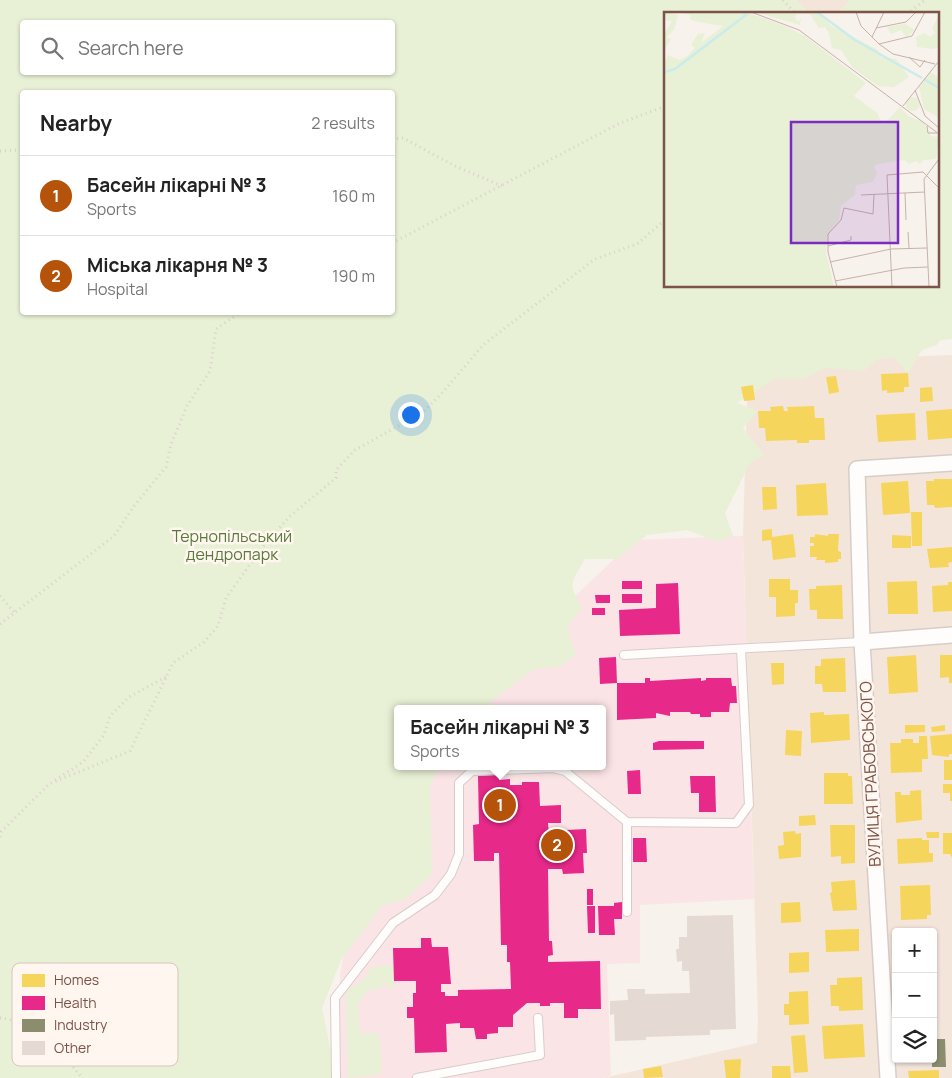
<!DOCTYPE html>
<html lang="en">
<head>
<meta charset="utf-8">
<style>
  :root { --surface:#fff; --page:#f6f6f6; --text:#222; --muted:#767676; --line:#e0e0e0; --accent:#b45309 }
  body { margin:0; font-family:Manrope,sans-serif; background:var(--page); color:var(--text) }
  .controls { position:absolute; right:15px; bottom:15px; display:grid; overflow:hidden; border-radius:5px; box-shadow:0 1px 4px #0004 }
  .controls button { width:45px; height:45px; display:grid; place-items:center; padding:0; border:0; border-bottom:1px solid var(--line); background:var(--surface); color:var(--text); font:25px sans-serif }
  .you { position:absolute; left:410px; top:414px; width:18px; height:18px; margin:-12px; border:4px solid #fff; border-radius:50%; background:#1a73e8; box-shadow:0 0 0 8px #1a73e833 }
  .badge { display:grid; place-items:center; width:32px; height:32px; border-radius:50%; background:var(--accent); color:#fff; font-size:16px; font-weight:700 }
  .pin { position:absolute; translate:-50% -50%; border:2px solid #fff; box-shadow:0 1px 5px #0006 }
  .popup { position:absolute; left:394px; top:705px; width:212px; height:65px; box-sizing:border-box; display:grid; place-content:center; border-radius:5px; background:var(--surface); filter:drop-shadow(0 1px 4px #0005); font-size:16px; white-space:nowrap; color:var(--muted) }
  .popup b { font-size:19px; color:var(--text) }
  .popup::after { content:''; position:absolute; left:50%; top:100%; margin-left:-10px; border:10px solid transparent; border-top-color:var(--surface) }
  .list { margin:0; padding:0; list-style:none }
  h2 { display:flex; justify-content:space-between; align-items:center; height:65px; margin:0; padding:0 20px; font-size:21px }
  h2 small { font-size:16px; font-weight:400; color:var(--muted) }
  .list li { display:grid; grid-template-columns:32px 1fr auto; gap:15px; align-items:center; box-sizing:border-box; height:80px; padding:0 20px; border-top:1px solid var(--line) }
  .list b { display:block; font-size:19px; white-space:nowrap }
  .list p { margin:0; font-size:16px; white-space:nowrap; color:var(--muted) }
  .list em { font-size:16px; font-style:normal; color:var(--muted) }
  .icon { flex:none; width:28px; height:28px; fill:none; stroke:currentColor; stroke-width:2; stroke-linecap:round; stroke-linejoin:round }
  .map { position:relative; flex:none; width:952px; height:1078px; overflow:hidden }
  .search { position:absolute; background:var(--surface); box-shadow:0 1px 4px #0004; left:20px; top:20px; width:375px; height:55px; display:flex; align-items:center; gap:12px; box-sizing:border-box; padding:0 18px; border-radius:5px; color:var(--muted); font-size:19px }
  .panel { position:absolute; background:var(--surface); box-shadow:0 1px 4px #0004; left:20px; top:90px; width:375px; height:225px; border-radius:5px }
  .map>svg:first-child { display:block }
</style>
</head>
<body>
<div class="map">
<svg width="952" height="1078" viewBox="0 0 952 1078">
  <rect width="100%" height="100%" fill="#f8f2ec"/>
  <g fill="#f4e5da" fill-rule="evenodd">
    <path d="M796,0H850L837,14H810Z"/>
    <path d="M952,355V1078H603L757,1043L758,1017L743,536L748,363ZM896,932H933V1059H896Z"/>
  </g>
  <path fill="#fbe4e6" d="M743,536L754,899L640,905V963L607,964L611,1076L603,1078H339L340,975L370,791L398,766H602V709H457L634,540Z"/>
  <g fill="#e8f0d5" fill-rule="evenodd">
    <path d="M0,0H796L810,14H666V286H938V14H837L850,0H952V339L940,340L937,345L922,350L908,373L893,357L876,360L864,371L824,368L804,379L776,378L737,403L758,411L743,428L764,455L750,463L725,513L733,536L718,542L687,530L647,535L617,559H585C570,585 568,582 582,608L567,627L576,654L561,666L534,669L481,709H398V766H439L430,786L432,874L407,898L382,906L341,960L322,1008L335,1072L332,1078H0ZM22,22H392V72H22ZM22,92H392V312H22Z"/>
    <path d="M393,965L394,988H387V984H382L381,989L368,990L358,1004L360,1033H379L382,1070L378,1075L348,1078L346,997L348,989L361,982L372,967Z"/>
  </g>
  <g fill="#f6d55c">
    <path d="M908,373L909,387H904V392L887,393V390L882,391L881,374Z"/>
    <path d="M836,376L839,392L829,394L826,377Z"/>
    <path d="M753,385L755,400L744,401L741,387Z"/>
    <path d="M932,387L933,401L920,402V388Z"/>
    <path d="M783,406L784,411H788L787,407L814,406L815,418H824L825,440H809V443H797V440L766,441L765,428H759L758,411H771L770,407Z"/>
    <path d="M952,409V438L928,440L926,411Z"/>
    <path d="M915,413L916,440L878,442L876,415Z"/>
    <path d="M934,479H952V507L935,508L934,505H927L926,481H934Z"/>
    <path d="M908,481L910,513L883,515L881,483Z"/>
    <path d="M826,483L828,515L797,516L796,485Z"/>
    <path d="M762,487H776L777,509L763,510Z"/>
    <path d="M911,512H922V546H912Z"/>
    <path d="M772,529V537L793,534L796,557L773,560L771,540L762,541V530Z"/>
    <path d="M815,534L828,536V534H839L838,551L841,552V559H838V562L825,563V560H816L817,557H810V546H814V543H810V537H815Z"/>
    <path d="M892,535L911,536V548H892Z"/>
    <path d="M952,547V562L948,563L949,567L930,568L927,549Z"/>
    <path d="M769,579H790V590H798V603H795V616L776,617V597H769Z"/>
    <path d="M917,581L918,614H888L887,582Z"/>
    <path d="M948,582H952V611L933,612L932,586L948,585Z"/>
    <path d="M842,585L843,619H817V610H810L809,589H816V586Z"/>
    <path d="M916,655L918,692L889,694L887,657Z"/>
    <path d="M940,655H952V683H949V677L940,678Z"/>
    <path d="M845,658L846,692H823L822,684H815V666H821V659Z"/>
    <path d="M771,663H784V684L772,685Z"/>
    <path d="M824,712V715L849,714L850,740L811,743L810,713Z"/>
    <path d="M905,725H925V732L905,733Z"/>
    <path d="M945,725V731L932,732L931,727Z"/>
    <path d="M786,730L802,731L801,756L785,755Z"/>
    <path d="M952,734V754H949V757L932,755L930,736Z"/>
    <path d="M919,736H927L928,759H922V772L891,773L890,743H901V739H913V743H919Z"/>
    <rect x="944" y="760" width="8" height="20"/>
    <path d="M824,773H848V776H852L853,804H824Z"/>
    <path d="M943,784H952V801H950V793H943Z"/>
    <path d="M921,790L922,820L896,823L895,792H901V795H910V791Z"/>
    <path d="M815,815L816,825L799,826V816Z"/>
    <path d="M830,825H855V863L841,864V856L831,857Z"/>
    <path d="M795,831L796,834L801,833V857L779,859L778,846L784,845L783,832Z"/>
    <path d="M926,832H939V838H927Z"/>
    <path d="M943,833H952V858L950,854H943Z"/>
    <path d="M922,838V840H929V853H933V862L898,864L897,839Z"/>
    <path d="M855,880L857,910L833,911L830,893L832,892L831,882Z"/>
    <path d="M930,885L931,915H927V919L901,920L900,886Z"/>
    <path d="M800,902L801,922L781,923V903Z"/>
    <path d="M859,929V951L826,952L825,930Z"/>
    <path d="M809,952V972L789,973V953Z"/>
    <path d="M862,977L863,1010L839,1011V1006H831L830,985H837V978Z"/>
    <path d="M808,991L809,1024L789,1025V1015H784V1004H789V992Z"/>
    <path d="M863,1024L865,1057L824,1059L822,1026Z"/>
    <path d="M805,1035L808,1072L794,1073L791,1036Z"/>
    <path d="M741,1059L740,1078H726L724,1060Z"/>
    <path d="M661,1066L663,1077L644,1078L643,1069Z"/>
    <path d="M772,1066H790L791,1078H772Z"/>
    <path d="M939,1070V1078H909L908,1071Z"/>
  </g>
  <g fill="#e7298a">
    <rect x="622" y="581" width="20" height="8"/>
    <path d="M678,583L680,634L620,636L619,610L656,608V584Z"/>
    <rect x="622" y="594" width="20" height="9"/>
    <path d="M595,595H610V603H596Z"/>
    <rect x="592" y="608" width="13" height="7"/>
    <path d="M616,657L617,683L600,684L599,658Z"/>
    <path d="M645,678H650V681L701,678V681L706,680V678H731L732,686H736L737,703H730L729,712H711V717H700V714H691L690,712H670V716L656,713V718L617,720V683H645Z"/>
    <path d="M659,741H704V749L653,750V743Z"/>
    <path d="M640,770L641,794H628L627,771Z"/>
    <path d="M499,775V780L510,779V785H522V782H539L540,806L561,805V823H548L549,837L567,836L566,830L586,829L587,853H583L584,873L563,874L562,869H548L549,941H552L553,955L548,956V962L600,961L601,1009H578V1018H564V1003H550V1006H540V1003H527L513,1015V1027H498V1033L487,1034V1039H476L474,1028H460V1023L446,1024L447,1052L415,1053L414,1018H407V1007H413V993H416V981H394L393,948H421V938H431L432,947H448L451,984H441V992H445V996H458V990L511,989L510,962H507V945H501L499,853H494V861H474L473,825L479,824L478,776Z"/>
    <path d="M690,776H715L716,812H699V793H691Z"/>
    <path d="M633,838H646L647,862H633Z"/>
    <rect x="587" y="889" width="6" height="16"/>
    <path d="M622,902V919H614L615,935H599L598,906H614V903Z"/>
    <path d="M587,906H595V933H588Z"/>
  </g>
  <path fill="#8c8c6e" d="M933,1039H945L946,1067H932Z"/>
  <path fill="#e5d9d3" d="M733,915L736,1029L710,1030V1035L646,1037V1040L615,1041L614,1014L610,1015V1001L628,1000L627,989H645V994L690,993L689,971H682V961L677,962L676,949H679V937H687V916Z"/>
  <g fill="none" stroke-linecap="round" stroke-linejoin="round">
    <g stroke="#d7cdc8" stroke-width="10">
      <g id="service">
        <path d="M624,655L862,642"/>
        <path d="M627,912V822"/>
        <path d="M336,1078L335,998L393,923L435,895L451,874L459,854V783L472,771L553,768L565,771L627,822L736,823L749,805L741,649"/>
        <path d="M417,1078L540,1055L538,1018"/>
      </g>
    </g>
    <g stroke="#d7cdc8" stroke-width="18">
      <g id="minor">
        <path d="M862,642L952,635"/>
        <path d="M888,1078L862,642L857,469L952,463"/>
      </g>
    </g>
    <g stroke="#dcd0cd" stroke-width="3" stroke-dasharray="1 4" stroke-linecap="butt">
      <path d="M783,0L796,14"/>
      <path d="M907,14L925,0"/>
      <path d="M392,139L403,138L455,166L502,186"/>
      <path d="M0,151L22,150"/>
      <path d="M392,243L620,123L666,106"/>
      <path d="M0,596L15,613"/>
      <path d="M0,624L114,536L134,506L166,467L171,444L187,406L210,371L216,329L241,312"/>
      <path d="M55,780L83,762L104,735L110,716L129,697L166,677"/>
      <path d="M0,837L1,832L49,784L130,751L173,663L204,642L218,626L226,598L261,549L289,517L336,478V470L355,450L422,413L443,392L483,345L595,259L637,244L666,219"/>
      <path d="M0,1018C35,1021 62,1053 82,1078"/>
    </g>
    <use href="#service" stroke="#fefdfc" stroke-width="8"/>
    <use href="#minor" stroke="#fefdfc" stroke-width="15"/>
  </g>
  <g text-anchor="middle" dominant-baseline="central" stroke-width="5" stroke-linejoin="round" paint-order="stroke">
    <g font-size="16" fill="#587b3c" stroke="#fff6ef">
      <text x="232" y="536">Тернопільський<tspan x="232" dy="18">дендропарк</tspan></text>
    </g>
    <g font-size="16" fill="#7b5348" stroke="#fff6ef">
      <text transform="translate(870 774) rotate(-93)">ВУЛИЦЯ ГРАБОВСЬКОГО</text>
    </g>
  </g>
  <g transform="translate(664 12)">
    <rect width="275" height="275" fill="#f8f2ec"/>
    <path d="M0,0L14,3L10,18L2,25L7,27L0,38V22L8,9L0,8ZM15,0H82L121,14L141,24L202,71L190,84L213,101L219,113L236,95L244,104L259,110L267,124L275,125L272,147L259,148L256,152L252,149L245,152L241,148L214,152L210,155L213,161L209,170L192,173L191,183L177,194L175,208L163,223L162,241L170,275H0V52L4,43L15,48L22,45L31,36L27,33L34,22L41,21L37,31L59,14L30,9L26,7L27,3ZM92,0H153L168,14L214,38L217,45L232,47L245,65L230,75L214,74L189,56L177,38L168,36L165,21L161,15L155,16L146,2H133L131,5L134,10L137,6L136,13ZM275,3L274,35L270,37L253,35L252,25L260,21L266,25L271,21L268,16ZM241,12L251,18L242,25L237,18L227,22L223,15ZM266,60L275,66V106L260,97L255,75ZM242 92a7 7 0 1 1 14 0a7 7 0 1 1-14 0Z" fill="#e8f0d5"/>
    <path fill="none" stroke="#cbeceb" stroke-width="2.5" d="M153,0L191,28L258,66M0,60L11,57L83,2M260,67L275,76"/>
    <path fill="none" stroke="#c6b2aa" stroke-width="1" d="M87,0L135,18L275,122M192,0L197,14L208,25M220,0L208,25L215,32L229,42L271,52M212,16L242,10L252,0M215,32L248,24L261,0M245,45L256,55L261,48M251,78L261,104L275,116M239,94L275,49M263,114L264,121H273M241,181L242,208M197,183L261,180M244,220L245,236M164,234L187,228V224M166,250L227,237L263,236M171,269L240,256L264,255M173,275L164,240V222L177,208L180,196L209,202L210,183M228,275L223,163L259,160L275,176M265,275L260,167L275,147"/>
    <path fill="#7b2cbf" fill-opacity="0.15" stroke="#7b2cbf" stroke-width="2.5" d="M127,110H234V231H127Z"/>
    <rect width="275" height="275" fill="none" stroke="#7b5348" stroke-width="2.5"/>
  </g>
  <rect x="12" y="963" width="166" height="103" rx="8" fill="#fff6ef" stroke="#d7c5bd" stroke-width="1"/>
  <rect x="22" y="974" width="23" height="13" fill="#f6d55c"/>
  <rect x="22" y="996" width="23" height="14" fill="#e7298a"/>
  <rect x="22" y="1019" width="23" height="13" fill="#8c8c6e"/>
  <rect x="22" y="1041" width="23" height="14" fill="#e5d9d3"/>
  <g font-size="14" fill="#7b5348">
    <text x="54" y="985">Homes</text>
    <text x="54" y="1008">Health</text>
    <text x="54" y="1030">Industry</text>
    <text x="54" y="1053">Other</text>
  </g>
</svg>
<div class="controls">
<button>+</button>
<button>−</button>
<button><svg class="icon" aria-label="layers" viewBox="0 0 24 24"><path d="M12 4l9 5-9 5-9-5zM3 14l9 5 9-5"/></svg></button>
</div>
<div class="you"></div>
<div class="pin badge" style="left:500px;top:805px">1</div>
<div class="popup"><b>Басейн лікарні № 3</b>Sports</div>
<div class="pin badge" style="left:557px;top:845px">2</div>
<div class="search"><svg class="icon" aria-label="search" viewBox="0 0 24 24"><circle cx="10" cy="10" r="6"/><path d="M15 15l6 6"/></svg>Search here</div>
<section class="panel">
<h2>Nearby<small>2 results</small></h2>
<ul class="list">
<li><span class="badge">1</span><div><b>Басейн лікарні № 3</b><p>Sports</p></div><em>160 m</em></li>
<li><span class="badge">2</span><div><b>Міська лікарня № 3</b><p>Hospital</p></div><em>190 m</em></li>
</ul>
</section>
</div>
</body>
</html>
